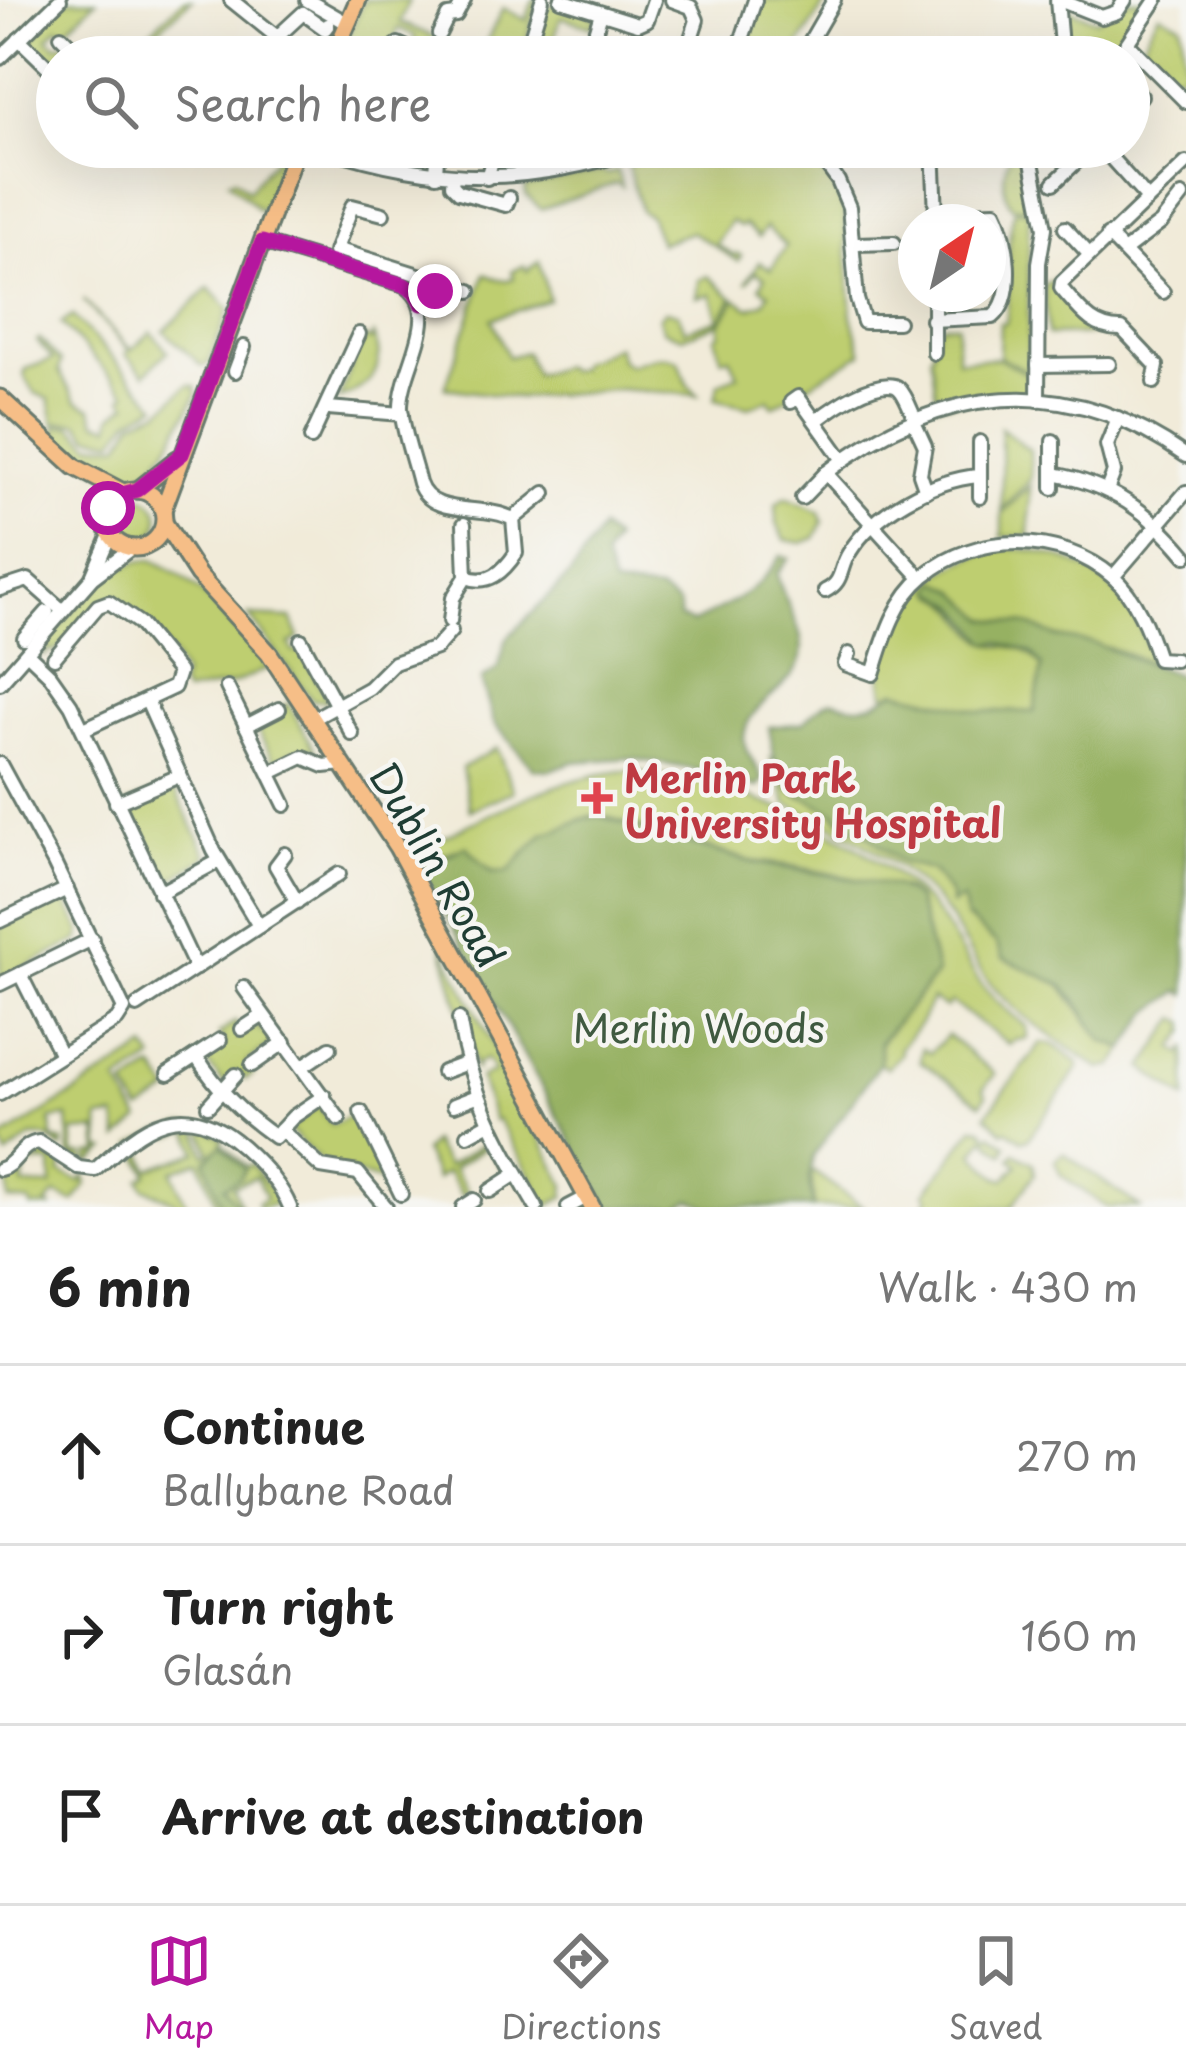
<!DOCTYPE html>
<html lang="en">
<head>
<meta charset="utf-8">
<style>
  :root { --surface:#fff; --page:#f2f2f2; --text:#222; --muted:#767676; --line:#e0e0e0; --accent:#b5179e }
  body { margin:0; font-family:"Playpen Sans",sans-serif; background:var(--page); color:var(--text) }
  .compass { position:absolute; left:898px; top:204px; width:108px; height:108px; border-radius:50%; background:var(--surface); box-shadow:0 12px 48px #0002; rotate:35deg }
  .stop { position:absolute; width:36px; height:36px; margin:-27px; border:9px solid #b5179e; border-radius:50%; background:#fff }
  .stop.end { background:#b5179e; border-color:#fff; box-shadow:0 3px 12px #0008 }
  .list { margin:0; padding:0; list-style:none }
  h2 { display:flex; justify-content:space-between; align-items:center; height:156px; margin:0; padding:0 48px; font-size:51px }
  h2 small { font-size:39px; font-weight:400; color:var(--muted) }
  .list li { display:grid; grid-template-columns:78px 1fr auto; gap:36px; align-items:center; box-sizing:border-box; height:180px; padding:0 48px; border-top:3px solid var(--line) }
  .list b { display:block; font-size:45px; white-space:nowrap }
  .list p { margin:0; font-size:39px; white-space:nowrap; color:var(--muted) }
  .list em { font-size:39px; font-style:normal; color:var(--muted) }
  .icon { flex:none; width:66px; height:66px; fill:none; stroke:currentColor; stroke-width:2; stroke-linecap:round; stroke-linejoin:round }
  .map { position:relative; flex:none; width:1186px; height:1207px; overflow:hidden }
  .search { position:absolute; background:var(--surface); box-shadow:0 12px 48px #0002; left:36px; right:36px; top:36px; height:132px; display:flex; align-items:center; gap:30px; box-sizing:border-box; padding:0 42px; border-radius:66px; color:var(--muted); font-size:45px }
  .sheet { height:696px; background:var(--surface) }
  nav { display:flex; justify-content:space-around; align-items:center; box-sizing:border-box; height:168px; border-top:3px solid var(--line); background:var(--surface); font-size:33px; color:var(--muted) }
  nav a { display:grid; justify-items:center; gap:6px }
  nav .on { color:var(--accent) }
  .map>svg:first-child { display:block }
</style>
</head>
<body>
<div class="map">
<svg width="1186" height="1207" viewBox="0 0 1186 1207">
  <rect width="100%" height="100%" fill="#f6f6f2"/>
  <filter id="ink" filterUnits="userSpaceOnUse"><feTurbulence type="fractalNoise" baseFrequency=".00833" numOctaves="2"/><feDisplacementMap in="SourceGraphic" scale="24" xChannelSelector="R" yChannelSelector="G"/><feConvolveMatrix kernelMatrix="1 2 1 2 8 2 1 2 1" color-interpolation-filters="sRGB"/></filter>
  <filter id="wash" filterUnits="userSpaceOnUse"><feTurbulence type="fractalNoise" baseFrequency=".004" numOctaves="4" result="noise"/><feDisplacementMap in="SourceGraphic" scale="48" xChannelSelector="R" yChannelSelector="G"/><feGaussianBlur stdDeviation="2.7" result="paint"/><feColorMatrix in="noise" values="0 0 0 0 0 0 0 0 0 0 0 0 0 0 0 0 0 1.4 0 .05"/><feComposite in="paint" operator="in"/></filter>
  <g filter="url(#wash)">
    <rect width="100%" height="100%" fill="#f1ebd9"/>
    <g fill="#bece70" stroke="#6e8652" stroke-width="3">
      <path d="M65,0H96L64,32L58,27L48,38L56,45L64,43L68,53L57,57V63L29,42V35Z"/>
      <path d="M183,0H191L155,33L178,57H123Z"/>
      <path d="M364,0H409L400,22L441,40L435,54L413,44L415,36L399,28L391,46L399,51L397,57C378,57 359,58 344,45Z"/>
      <path d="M533,0H539L521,57H479L503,8L526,20Z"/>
      <path d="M762,0H827L792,57H743Z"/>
      <path d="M1129,0H1146L1108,57H1075L1074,47L1065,43L1063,11L1069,9L1096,20Z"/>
      <path d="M556,3L596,17L593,27L561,17L548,57H530L544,10Z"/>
      <path d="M1159,13L1181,24L1186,72L1171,75L1142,45Z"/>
      <path d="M284,147L266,207L259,210L229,181L235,178L248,191Z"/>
      <path d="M503,147H589L592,151L594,147H620L571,160L510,170L499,163Z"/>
      <path d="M682,147H797L833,184L844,211L852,316L862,353L773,406L769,399L749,407L715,399L719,383L738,375L730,357L722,359L715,337L720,334V324L736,299L749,308L763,303L769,293L760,287L765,278L756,272L746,283L759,262L771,269L786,246L766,227L759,237L744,224L741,227L731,221L716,244L734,256L737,253L741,256L738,261L692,232L660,243L649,215L641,211L628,167L640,159Z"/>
      <path d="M1014,147H1020L1029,180V207H1012C1000,190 1002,166 1014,147Z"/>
      <path d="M602,171L608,174L617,171L622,186L616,183L541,209L526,195L525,187Z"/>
      <path d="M1015,210H1029L1028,372L999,356L1000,323H1006C1011,290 1004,240 1015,210Z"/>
      <path d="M539,261L549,300L492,319L508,357L525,352L535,375L562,366L568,371L578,368L580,363L616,346L621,360L629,365C647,359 661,352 679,361L688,385L698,395L617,389L519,398L445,388L485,274C497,278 500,283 514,278L512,271L524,266L527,271Z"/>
      <path d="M708,276L733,298L717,324L682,337L663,330L659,318L665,311L678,313L685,330L719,319L711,294L697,297L699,280Z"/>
      <path d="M1057,279V284C1073,304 1089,335 1118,332L1143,357L1141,364H1137L1136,357L1116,334L1048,335L1044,284Z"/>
      <path d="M209,288L229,309L209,363L202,366L164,331Z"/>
      <path d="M83,300L131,350L151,332L168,351L145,374L125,354L129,350Z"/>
      <path d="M73,316L157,405L129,420L115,440L89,436L78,423L54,422L49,399L35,393L24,375L26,369L53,359L37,341L40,339L61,362L59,371L76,401L91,408L96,422L111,426L112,416L128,404L123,398L127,394L61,323Z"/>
      <path d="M944,324H957V360L999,358L1028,375L1027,395L937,404L931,356L939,326Z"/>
      <path d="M373,335C389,367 370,387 339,399L363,337L371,340Z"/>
      <path d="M188,385L195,386L197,394C154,475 138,512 56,437L55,426H71L91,444H121L133,422L161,410Z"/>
      <path d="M1001,428L1030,450L1031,478L1002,510Z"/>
      <path d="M1030,485L1029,536L1002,537V514Z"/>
      <circle cx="136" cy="519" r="23"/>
      <path d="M786,497L820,512L823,522L815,538L802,543L785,540L777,524L776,504Z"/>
      <path d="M1010,548C1082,554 1137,588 1151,663L1113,649L1057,637L1026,624L987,619L956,590L938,581L936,594C962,606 964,626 984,640C1004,654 1019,636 1042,667L1034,712L979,711L896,691L886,696C878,678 883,659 890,641C909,586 954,556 1010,548Z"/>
      <path d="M152,560C201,581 235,627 268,668L233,684L185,693L180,686L183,675C169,642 140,620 113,599L54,653L50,649L45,656L43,648C73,613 102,561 152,560Z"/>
      <path d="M249,616L291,618L299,638L290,644L294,652L302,651L328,701L312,700Z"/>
      <path d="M288,703L315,750H296L274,761L256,728Z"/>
      <path d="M497,748L513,791L470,810L462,768Z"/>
      <path d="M770,756L788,789L799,797L814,800L834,812L841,822L869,836L901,862L932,871L951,896V905L963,899L966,918L996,943L1003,958L1061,985L1103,1041L1125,1049L1113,1066L1100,1069C1066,1045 1026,1022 997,991C975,968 964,938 946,913C913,867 838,826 787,804Z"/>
      <path d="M622,771C722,775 851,828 923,898C948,923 960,954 980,982C993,1000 1010,1013 1027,1027V1039L1015,1040L1010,1045L951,1002L946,1008L932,999L921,1022L900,1048L901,1054L887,1068L880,1063V1043L937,974L917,898L906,889L788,865L751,861L601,815C576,816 562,832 544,833L508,871C487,876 480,857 466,846L443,855L426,846C490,815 549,779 622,771Z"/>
      <path d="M172,785L208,856L168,882L157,873L128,804Z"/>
      <path d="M58,899L66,901L81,931L79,940L0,979V926Z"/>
      <path d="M442,946L565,1185L564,1197L548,1206L537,1193L540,1191L498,1120L494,1121L480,1078L494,1071L486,1059L476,1064V1071Z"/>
      <path d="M1177,1018L1186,1022V1032L1174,1048L1182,1054L1186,1049V1099L1143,1068Z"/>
      <path d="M235,1022L243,1033L261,1023L259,1029L277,1041L247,1062L254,1073L246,1079L235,1072L224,1084L203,1058L225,1042L219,1034Z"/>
      <path d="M947,1035L995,1074L983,1089L986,1095L981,1104L920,1061L922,1048L930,1053Z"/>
      <path d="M1041,1043L1052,1044L1079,1063V1067L1028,1139L1022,1140L1007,1130L1004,1132L986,1115Z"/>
      <path d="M146,1048L154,1059L118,1083L140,1120L119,1139L116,1117L99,1119L101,1149L106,1150L89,1164V1154L99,1153L97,1130L73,1132L74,1155H84L83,1163L70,1156L68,1117L51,1119L52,1139L63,1142L62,1148L46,1137H31L7,1156L0,1140Z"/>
      <path d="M154,1068L170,1092L141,1111L125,1087Z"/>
      <path d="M321,1103L326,1105L321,1110L332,1125L357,1112L362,1125L359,1128L361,1133L366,1132L385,1172L380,1181L325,1165L289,1130Z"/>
      <path d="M183,1125H196L205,1154L210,1152L201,1126L223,1138L221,1143L247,1167L251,1164L282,1203L258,1207L257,1203L266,1198L256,1177L233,1186L241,1207H218L199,1161L172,1171L186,1203L179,1207L174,1201L144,1188L140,1179L148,1174L133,1145L160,1131L159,1140L141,1147L149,1169L197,1152L189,1130L170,1137L164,1130Z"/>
      <path d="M974,1127L982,1128L989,1137L992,1134L1007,1145L1004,1154L985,1138L974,1153L998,1178L1005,1179L1018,1165L1011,1159L1015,1153L1033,1163L1035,1174L1012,1207H923L929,1198L925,1193Z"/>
      <path d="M483,1131L507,1176L487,1146L453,1168L468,1192L462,1196L447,1172L436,1179L424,1152L432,1142L447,1166L485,1143Z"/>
      <path d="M37,1148V1163H27L23,1185L52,1186L51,1163H41V1149L62,1165L61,1173L81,1182L84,1175L87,1184L74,1202L55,1194L47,1204L50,1207H31L30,1202L8,1200V1181L23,1177L25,1172L18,1167L28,1152Z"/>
      <path d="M1063,1153L1140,1207H1106L1061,1175L1055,1161Z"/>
      <path d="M811,1170L863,1207H814Z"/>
    </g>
    <g fill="#96b162" stroke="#5a774b" stroke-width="3">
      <path d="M601,529L614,540L604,558L613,586L659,591L679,605V618L693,623C731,603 758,593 781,555L789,558L777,574C782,602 811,634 799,663C788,691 745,706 744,738C743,753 759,766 763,780L758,787L698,770L631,758L573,762L550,770L534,769L494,723L481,680L498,668L507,638L570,575Z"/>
      <path d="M938,581L956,590L987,619L1026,624L1057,637L1093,643L1186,678V995L1180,991L1150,1012L1125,1049L1103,1041L1076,1000L1062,985L1003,958L996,943L966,918L963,899L952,905L951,896L933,871L901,862L869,836L841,822L834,812L788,789L774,756L769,727L803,723C840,683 832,711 868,705C876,704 888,695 896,691L979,711L1034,712L1042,666L1031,652L999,642L988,643L958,606L932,590Z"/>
      <path d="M600,816L751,862L895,886L916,898L937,973L880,1042V1063L813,1157L809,1179L813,1207H709L691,1200L677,1207H608L416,861L418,851L426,846L445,857L465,846L492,872H508L544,833C563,832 575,817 600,816Z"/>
      <path d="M221,1145L245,1169L240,1178L224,1187L239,1207H223L205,1161Z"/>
    </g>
  </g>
  <g filter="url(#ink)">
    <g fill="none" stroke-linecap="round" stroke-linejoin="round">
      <g stroke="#687a6e" stroke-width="18">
        <g id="minor">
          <path d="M231,0L277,37L303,13L325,29L328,25"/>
          <path d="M307,0L347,23"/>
          <path d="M561,0L638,24L647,20L654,0"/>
          <path d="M672,0L691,7L697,20L685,57"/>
          <path d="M1057,0L1062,57"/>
          <path d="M1059,0L1102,17L1117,12L1125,0"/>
          <path d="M439,34L448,16L456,15L464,0"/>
          <path d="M61,36L71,46V57"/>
          <path d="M19,39L52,71L57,70"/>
          <path d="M398,44L428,57"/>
          <path d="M1128,44L1186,102"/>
          <path d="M525,57L542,0"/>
          <path d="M595,57L590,49L601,13"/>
          <path d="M736,57L755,0"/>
          <path d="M801,57L834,0"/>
          <path d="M1118,57L1156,0"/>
          <path d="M0,58L60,0"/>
          <path d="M1129,84L1141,96"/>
          <path d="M320,147C445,187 524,185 649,147"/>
          <path d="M422,147L437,157L436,175"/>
          <path d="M819,147L822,159L838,181L849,207L857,299L864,322H898"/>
          <path d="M933,147L936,214"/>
          <path d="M1029,147L1045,228L1039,263L1038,400"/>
          <path d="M1101,147L1148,199"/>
          <path d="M453,177L452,185L459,192L506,205L509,198"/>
          <path d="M487,178L496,147"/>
          <path d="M1054,183L1092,147"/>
          <path d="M1065,228L1089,254"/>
          <path d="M1108,235L1163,292"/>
          <path d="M262,242L404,285C447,311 400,368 401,408C403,433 413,458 419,483C431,519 484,503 513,519L516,553C504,571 489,586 466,577L464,524"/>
          <path d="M855,244L894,243"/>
          <path d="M336,249L470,291"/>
          <path d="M1124,251L1161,223L1182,196"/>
          <path d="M335,252L352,206L383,214"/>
          <path d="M934,294V353"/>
          <path d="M932,320L993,317C1017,296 1008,238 995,212L936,214"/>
          <path d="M1038,365L1109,364"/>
          <path d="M235,371L244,347"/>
          <path d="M1154,382L1157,366L1122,329C1093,330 1080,310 1061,288L1062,282L1186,163"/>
          <path d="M791,402L798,397L843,460"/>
          <path d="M328,408L402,414"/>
          <path d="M817,420C834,407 873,380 895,386C904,389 911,411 915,419"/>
          <path d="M913,420L925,446L920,474L926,491"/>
          <path d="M311,438L359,334"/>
          <path d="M1053,441V488"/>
          <path d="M1053,474C1110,484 1150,512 1186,556"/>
          <path d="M1107,490L1114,472L1107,445L1118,418"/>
          <path d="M980,497V442"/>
          <path d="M802,498L826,473"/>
          <path d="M513,519L545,493"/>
          <path d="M92,577L110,535"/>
          <path d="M1113,577L1186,492"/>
          <path d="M921,578L826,473C939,385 1065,370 1186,456"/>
          <path d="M0,589L28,580L63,611"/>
          <path d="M825,591C844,582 839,568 849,553C874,512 933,480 979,476"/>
          <path d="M450,621L453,598L466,577"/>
          <path d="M24,638L47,612"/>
          <path d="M301,640L352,734"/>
          <path d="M27,653L50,675L71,705L196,968"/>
          <path d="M849,654L845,664L873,674C884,639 894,601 924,576C976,532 1061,532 1113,577C1136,597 1149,631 1158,659L1175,660"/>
          <path d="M54,658L98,606L109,602L139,623L179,672L174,687L84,729"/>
          <path d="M0,683L92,578L130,549"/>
          <path d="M227,687L285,805"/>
          <path d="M147,701L214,851L259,926"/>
          <path d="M313,719L369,688L394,663L436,648L451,631"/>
          <path d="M246,726L279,709"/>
          <path d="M0,764L54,863L124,1009L117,1020L0,1094"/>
          <path d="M270,773L303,757L324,766L343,764"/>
          <path d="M116,803L179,776"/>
          <path d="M285,854L276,866L297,902"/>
          <path d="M159,893L219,861"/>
          <path d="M0,921L67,889"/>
          <path d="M20,974L61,1055"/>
          <path d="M0,984L92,939"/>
          <path d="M244,988L339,1119"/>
          <path d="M137,1006L339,874"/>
          <path d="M459,1019C471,1094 498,1143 536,1207"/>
          <path d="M242,1029L262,1016"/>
          <path d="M196,1056C218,1090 242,1114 275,1137L281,1130"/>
          <path d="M252,1065L285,1042"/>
          <path d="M303,1066L330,1048"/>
          <path d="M443,1072L467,1063"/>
          <path d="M168,1074L220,1040"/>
          <path d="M324,1096L293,1117L281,1130L321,1167L358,1173L386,1207"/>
          <path d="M454,1105L477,1096"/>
          <path d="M208,1106L236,1075"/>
          <path d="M361,1112L401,1194"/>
          <path d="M468,1135L488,1124"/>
          <path d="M0,1169C17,1165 20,1144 39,1142L79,1168L95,1170C145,1124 183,1094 243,1147C262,1164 280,1183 290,1207"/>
          <path d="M490,1191L516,1174"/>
          <path d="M463,1207L474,1200"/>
          <path d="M568,1207L587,1197"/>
        </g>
      </g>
      <g stroke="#687a6e" stroke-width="21">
        <g id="major">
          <path d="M333,57L358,0"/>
          <path d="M0,398L75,467L123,492"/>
          <circle cx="135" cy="519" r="29"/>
          <path d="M138,490L177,459"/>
          <path d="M163,510L297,147"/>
          <path d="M165,524L198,575L269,653L397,847L592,1207"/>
        </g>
      </g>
      <use href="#minor" stroke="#fff" stroke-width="12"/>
      <use href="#major" stroke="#f6be87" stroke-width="15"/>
    </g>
  </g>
  <g fill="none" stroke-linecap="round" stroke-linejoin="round" filter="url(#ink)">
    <path stroke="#b5179e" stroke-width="15" d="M108,508L118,495L137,490L182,454L262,242L404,285L414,291L422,304L435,291"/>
  </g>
  <path fill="#e0444e" stroke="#f6f6f2" stroke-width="4.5" d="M591 780h12v12h12v12h-12v12h-12v-12h-12v-12h12z"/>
  <g text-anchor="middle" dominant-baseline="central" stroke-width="9" stroke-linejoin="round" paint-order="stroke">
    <g font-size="39" font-weight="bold" fill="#be3a42" stroke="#f6f6f2" text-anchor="start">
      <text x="624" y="776">Merlin Park<tspan x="624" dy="45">University Hospital</tspan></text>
    </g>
    <g font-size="39" fill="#1f3d34" stroke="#f6f6f2">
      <text transform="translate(439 864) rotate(60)">Dublin Road</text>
    </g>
    <g font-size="39" fill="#3f5a40" stroke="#f6f6f2">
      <text x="699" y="1026">Merlin Woods</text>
    </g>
  </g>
</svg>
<svg class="compass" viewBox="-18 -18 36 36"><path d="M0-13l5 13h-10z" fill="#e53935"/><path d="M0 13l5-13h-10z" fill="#767676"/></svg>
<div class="stop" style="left:108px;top:508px"></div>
<div class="stop end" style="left:435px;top:291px"></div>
<div class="search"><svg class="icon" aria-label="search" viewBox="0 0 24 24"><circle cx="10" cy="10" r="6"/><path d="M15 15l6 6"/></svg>Search here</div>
</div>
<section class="sheet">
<h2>6 min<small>Walk · 430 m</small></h2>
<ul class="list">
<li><svg class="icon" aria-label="ahead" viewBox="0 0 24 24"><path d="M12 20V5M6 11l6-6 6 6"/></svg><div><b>Continue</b><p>Ballybane Road</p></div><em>270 m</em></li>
<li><svg class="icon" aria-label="right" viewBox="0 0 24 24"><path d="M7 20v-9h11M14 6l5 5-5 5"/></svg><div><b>Turn right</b><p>Glasán</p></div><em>160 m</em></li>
<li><svg class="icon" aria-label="arrive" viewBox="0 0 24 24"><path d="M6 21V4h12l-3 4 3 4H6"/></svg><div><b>Arrive at destination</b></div></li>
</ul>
</section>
<nav>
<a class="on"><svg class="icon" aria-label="map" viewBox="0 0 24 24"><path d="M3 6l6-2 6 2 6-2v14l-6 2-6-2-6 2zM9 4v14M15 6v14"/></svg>Map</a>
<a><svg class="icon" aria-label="directions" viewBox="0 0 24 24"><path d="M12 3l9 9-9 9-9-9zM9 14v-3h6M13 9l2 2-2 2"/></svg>Directions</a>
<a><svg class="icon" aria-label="saved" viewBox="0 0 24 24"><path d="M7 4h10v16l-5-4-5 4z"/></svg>Saved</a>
</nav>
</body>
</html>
